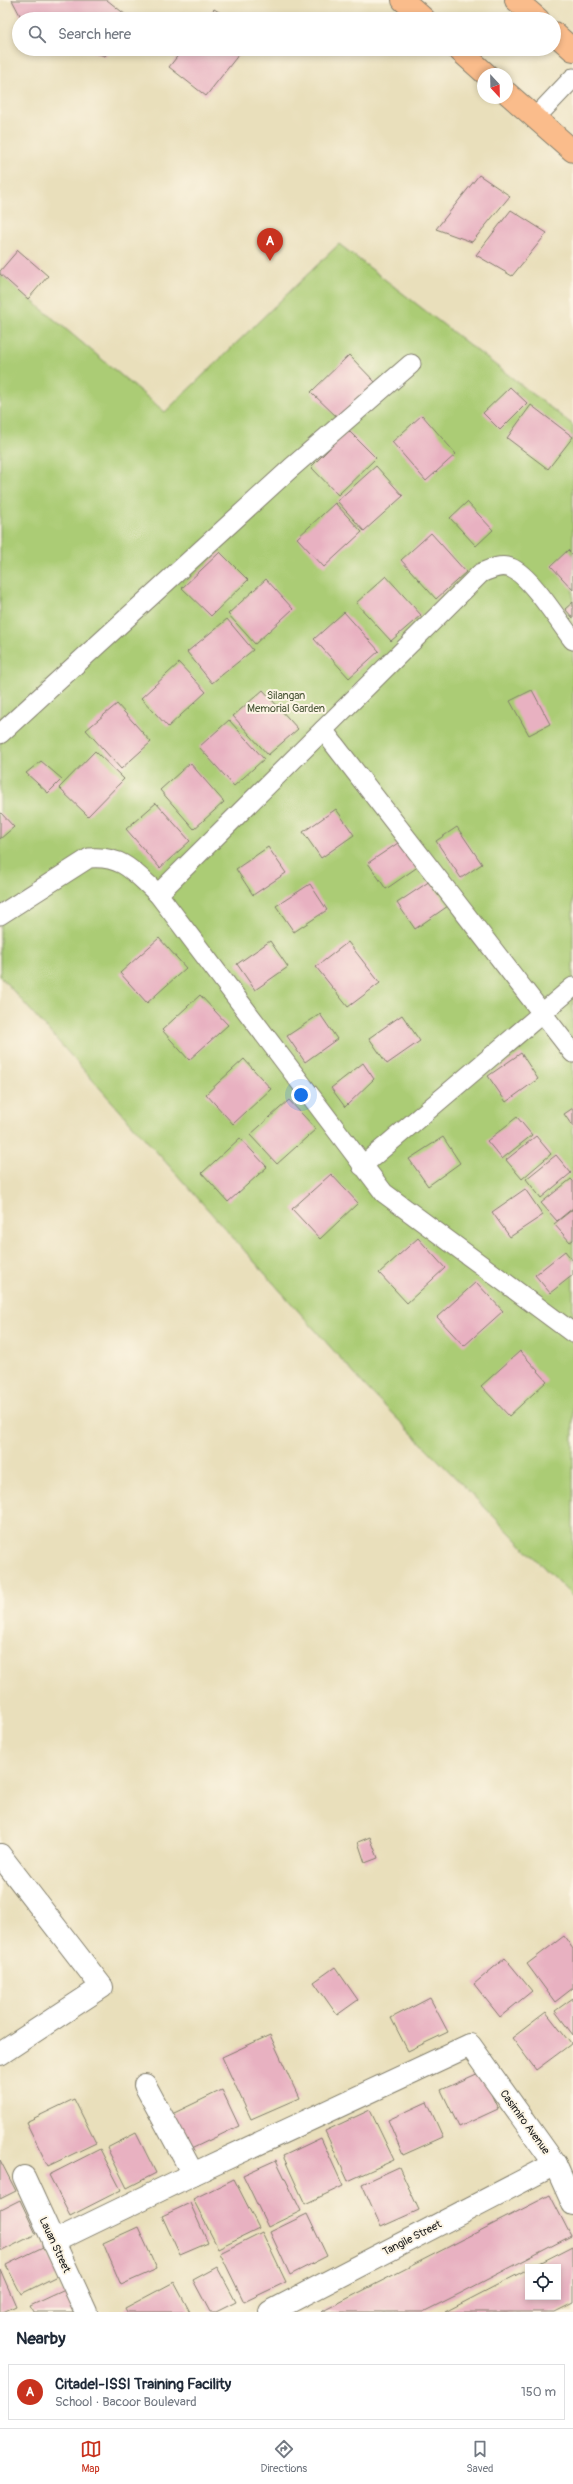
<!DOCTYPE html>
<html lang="en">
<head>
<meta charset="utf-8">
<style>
  :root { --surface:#fff; --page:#f2f2f3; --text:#1f2937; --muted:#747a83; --line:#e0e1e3; --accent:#c8321e }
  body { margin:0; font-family:Pangolin,sans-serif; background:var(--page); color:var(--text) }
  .controls { position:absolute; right:12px; bottom:12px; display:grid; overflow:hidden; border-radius:0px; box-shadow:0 2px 6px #0003 }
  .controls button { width:36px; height:36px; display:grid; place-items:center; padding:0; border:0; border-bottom:1px solid var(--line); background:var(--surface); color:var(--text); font:20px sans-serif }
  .compass { position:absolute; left:477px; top:68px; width:36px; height:36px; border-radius:50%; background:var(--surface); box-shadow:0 2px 6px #0003; rotate:158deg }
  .you { position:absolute; left:301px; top:1095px; width:14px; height:14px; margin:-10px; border:3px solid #fff; border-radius:50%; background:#1a73e8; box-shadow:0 0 0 6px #1a73e833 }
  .badge { display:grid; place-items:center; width:26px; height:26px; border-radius:50%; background:var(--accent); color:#fff; font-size:13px; font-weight:700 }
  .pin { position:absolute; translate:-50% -33px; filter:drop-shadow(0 1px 2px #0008) }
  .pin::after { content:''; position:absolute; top:21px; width:14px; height:12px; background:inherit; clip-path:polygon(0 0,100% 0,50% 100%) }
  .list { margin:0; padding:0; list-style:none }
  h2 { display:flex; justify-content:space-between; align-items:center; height:52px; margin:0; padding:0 16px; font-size:17px }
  h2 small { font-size:13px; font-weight:400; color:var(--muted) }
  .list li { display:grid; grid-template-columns:26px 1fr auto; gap:12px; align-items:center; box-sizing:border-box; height:56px; margin:0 8px 8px; padding:0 8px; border:1px solid var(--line); border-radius:0px }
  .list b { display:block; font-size:15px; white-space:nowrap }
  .list p { margin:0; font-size:13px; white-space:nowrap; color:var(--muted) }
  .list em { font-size:13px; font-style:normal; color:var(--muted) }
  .icon { flex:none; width:22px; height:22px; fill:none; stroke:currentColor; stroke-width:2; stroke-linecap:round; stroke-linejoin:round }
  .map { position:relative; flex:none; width:573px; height:2312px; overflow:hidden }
  .search { position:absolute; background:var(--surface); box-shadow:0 2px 6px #0003; left:12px; right:12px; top:12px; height:44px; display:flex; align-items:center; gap:10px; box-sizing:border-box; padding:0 14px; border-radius:22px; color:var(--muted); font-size:15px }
  .sheet { height:116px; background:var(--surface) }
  nav { display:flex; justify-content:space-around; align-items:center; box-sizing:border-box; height:56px; border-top:1px solid var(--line); background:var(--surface); font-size:11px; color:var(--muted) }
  nav a { display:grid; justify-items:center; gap:2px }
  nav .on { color:var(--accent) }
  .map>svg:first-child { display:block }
</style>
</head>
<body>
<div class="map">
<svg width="573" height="2312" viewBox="0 0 573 2312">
  <rect width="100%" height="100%" fill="#fcf5e5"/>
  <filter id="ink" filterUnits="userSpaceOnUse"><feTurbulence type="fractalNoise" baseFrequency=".025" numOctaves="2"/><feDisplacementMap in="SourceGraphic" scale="8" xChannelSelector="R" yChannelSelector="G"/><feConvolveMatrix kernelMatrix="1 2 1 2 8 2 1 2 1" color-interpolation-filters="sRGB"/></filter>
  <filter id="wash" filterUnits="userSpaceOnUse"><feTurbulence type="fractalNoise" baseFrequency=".012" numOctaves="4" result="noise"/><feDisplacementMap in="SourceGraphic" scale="16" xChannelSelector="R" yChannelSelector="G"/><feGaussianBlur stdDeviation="0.9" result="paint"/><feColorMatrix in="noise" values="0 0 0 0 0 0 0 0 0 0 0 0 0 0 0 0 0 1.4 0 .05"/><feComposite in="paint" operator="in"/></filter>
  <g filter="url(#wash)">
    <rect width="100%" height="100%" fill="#e9dfbb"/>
    <path fill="#abcc74" stroke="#647448" d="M339,244L573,425V1597L365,1386L0,976V274L165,412Z"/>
    <g id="blocks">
      <g fill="#e8b1c1">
        <path d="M12,0H107L131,19H22Z"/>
        <path d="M214,9L231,19H206Z"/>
        <path d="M85,49H110L105,56Z"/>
        <path d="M183,49H243L206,96L169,67Z"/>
        <path d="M479,175L510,196L472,242L436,229Z"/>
        <path d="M511,210L547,233L512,276L476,255Z"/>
        <path d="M18,250L48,276L28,299L0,274V271Z"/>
        <path d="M349,355L377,384L340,420L311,392Z"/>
        <path d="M510,387L527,403L500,430L483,413Z"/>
        <path d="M531,405L573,437L548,469L507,438Z"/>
        <path d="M422,415L456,454L426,481L392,442Z"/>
        <path d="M348,430L376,458L338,495L311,467Z"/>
        <path d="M376,466L403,496L364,531L337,501Z"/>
        <path d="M467,502L493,530L476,546L450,518Z"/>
        <path d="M335,503L362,532L324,567L297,538Z"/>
        <path d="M431,533L466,572L436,599L401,560Z"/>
        <path d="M568,550L573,555V590L551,566Z"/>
        <path d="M220,552L248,580L211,616L182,588Z"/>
        <path d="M386,576L421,615L391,641L356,603Z"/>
        <path d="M266,579L293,609L255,644L228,614Z"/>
        <path d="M573,602V618L565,609Z"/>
        <path d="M344,612L379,651L349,678L314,639Z"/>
        <path d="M227,619L253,650L212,683L187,652Z"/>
        <path d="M179,663L206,692L168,727L141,698Z"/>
        <path d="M263,690L298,729L268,755L233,716Z"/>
        <path d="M532,690L550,724L529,735L510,701Z"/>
        <path d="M117,704L151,742L121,769L86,730Z"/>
        <path d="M229,720L264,759L234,786L199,747Z"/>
        <path d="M95,751L124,779L88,816L59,788Z"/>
        <path d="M41,761L62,779L48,793L26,773Z"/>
        <path d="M190,763L224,802L194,829L160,790Z"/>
        <path d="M156,803L190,841L160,868L126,829Z"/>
        <path d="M336,809L354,835L321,858L303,832Z"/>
        <path d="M0,812L14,827L0,839Z"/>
        <path d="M457,827L482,864L461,878L436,841Z"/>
        <path d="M401,841L419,866L386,889L368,863Z"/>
        <path d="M268,847L286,873L253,895L236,869Z"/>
        <path d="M430,881L448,906L415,929L397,903Z"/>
        <path d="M310,884L327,910L294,932L276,906Z"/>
        <path d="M159,938L186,968L147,1003L120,973Z"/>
        <path d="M270,941L288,967L255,990L237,964Z"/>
        <path d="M348,942L380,983L348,1007L316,967Z"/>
        <path d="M200,995L228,1025L189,1060L162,1030Z"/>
        <path d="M320,1014L337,1039L305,1062L287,1036Z"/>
        <path d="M402,1015L420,1041L387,1064L369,1038Z"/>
        <path d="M521,1053L538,1079L506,1102L488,1076Z"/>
        <path d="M244,1059L271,1089L233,1124L206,1094Z"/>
        <path d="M363,1063L374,1079L345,1107L331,1088Z"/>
        <path d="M289,1100L316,1129L277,1164L250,1135Z"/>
        <path d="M573,1108V1127L564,1114Z"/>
        <path d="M517,1117L532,1135L502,1159L487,1141Z"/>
        <path d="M536,1136L551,1154L522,1179L506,1160Z"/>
        <path d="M443,1137L460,1163L428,1186L409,1159Z"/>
        <path d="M240,1138L267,1167L228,1202L202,1173Z"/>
        <path d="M556,1155L571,1173L541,1198L526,1179Z"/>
        <path d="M331,1174L358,1203L320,1239L292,1209Z"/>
        <path d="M571,1179L573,1181V1208L557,1221L541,1203Z"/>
        <path d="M525,1189L543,1215L510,1237L492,1212Z"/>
        <path d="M573,1209V1240L570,1242L554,1224Z"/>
        <path d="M418,1238L445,1268L407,1303L379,1273Z"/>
        <path d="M565,1251L573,1261V1275L550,1293L535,1275Z"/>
        <path d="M476,1282L503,1311L464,1346L437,1317Z"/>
        <path d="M520,1351L547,1381L509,1416L481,1386Z"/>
        <path d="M370,1837L378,1858L365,1863L358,1842Z"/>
        <path d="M564,1936L573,1949V1988L555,2002L527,1964Z"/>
        <path d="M505,1958L532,1991L500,2017L474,1984Z"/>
        <path d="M335,1967L358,2000L337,2015L314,1982Z"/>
        <path d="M430,1998L448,2032L408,2051L391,2018Z"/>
        <path d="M573,1998V2035L555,2011Z"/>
        <path d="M546,2012L571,2044L536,2070L512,2038Z"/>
        <path d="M270,2035L299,2098L251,2119L222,2057Z"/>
        <path d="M481,2072L498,2109L459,2127L441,2090Z"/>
        <path d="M222,2090L239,2126L189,2150L172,2114Z"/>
        <path d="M74,2099L96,2143L48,2166L26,2122Z"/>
        <path d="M427,2102L443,2137L403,2155L388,2120Z"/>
        <path d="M370,2110L394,2160L348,2181L325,2131Z"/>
        <path d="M136,2133L156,2173L127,2188L107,2148Z"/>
        <path d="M321,2138L343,2186L305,2204L283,2156Z"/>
        <path d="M100,2149L121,2190L70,2216L49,2175Z"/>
        <path d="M0,2160L16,2191L0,2199Z"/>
        <path d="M276,2160L301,2211L268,2227L243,2175Z"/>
        <path d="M399,2167L419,2210L381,2227L362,2184Z"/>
        <path d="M234,2179L259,2228L218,2248L193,2199Z"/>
        <path d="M550,2195L571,2236L461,2293L423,2312H321Z"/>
        <path d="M20,2200L36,2234L2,2251L0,2247V2210Z"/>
        <path d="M190,2203L208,2243L180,2255L162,2216Z"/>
        <path d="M307,2214L327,2256L290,2275L270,2232Z"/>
        <path d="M138,2227L157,2269L121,2285L103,2243Z"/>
        <path d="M262,2232L286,2282L244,2302L220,2253Z"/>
        <path d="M45,2246L59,2275L21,2294L6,2265Z"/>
        <path d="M573,2246V2303L555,2312H445L528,2269V2297H558V2267H532Z"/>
        <path d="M217,2267L236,2302L216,2312H210L193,2280Z"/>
        <path d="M0,2269L16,2306L3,2312H0Z"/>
        <path d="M174,2282L190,2312H127L125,2308Z"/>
        <path d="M65,2290L75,2312H33L30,2306Z"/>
      </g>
    </g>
  </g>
  <g filter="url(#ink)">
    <use href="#blocks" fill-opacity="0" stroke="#827e6c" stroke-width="1"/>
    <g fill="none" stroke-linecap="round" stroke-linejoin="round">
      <g stroke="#827e6c" stroke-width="21">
        <g id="lane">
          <path d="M535,118L573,78"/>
          <path d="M323,730L573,1053"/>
          <path d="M0,734L291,468L411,364"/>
          <path d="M158,894L481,573C490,569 501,564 511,568C530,575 559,622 573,640"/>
          <path d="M0,915L89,858C123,855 135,873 158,894L384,1193L573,1333"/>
          <path d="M362,1166L573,987"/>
        </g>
      </g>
      <g stroke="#827e6c" stroke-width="24">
        <g id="street">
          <path d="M0,1855L102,1987L0,2054"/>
          <path d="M145,2085L193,2174"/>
          <path d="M24,2177L86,2312"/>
          <path d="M53,2242L193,2174L470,2045L555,2164L573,2204"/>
          <path d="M270,2312L555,2164"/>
        </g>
      </g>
      <g stroke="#827e6c" stroke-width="24">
        <g id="primary">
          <path d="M403,0L424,19"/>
          <path d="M516,0L538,19"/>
          <path d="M554,33L573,50"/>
          <path d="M458,49L486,74"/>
          <path d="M507,93L573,151"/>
        </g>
      </g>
      <use href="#lane" stroke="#fff" stroke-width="19"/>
      <use href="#street" stroke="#fff" stroke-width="22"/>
      <use href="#primary" stroke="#fabc8b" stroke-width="22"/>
    </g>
  </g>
  <g text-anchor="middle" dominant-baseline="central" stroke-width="4" stroke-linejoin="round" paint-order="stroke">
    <g font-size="11" fill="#4e5a3b" stroke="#fcf5e5">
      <text x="286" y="695">Silangan<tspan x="286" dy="13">Memorial Garden</tspan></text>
    </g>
    <g font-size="11" fill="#1c1c1c" stroke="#fcf5e5">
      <text transform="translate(525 2122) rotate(54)">Casimiro Avenue</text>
      <text transform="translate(412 2238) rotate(-27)">Tangile Street</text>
      <text transform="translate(55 2245) rotate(65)">Lauan Street</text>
    </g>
  </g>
</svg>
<div class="controls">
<button><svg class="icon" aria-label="locate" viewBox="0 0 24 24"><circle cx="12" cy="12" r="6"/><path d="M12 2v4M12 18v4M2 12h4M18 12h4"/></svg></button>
</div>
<svg class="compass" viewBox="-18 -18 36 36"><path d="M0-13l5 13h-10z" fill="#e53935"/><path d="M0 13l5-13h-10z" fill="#747a83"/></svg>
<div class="you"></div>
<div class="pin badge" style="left:270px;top:261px">A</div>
<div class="search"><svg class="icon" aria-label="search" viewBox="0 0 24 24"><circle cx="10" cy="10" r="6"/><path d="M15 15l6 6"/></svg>Search here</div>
</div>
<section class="sheet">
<h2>Nearby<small></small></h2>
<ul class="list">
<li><span class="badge">A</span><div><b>Citadel-ISSI Training Facility</b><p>School · Bacoor Boulevard</p></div><em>150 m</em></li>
</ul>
</section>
<nav>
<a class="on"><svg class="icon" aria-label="map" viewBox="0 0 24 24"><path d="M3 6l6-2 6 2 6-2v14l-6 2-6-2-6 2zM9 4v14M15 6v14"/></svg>Map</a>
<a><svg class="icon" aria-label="directions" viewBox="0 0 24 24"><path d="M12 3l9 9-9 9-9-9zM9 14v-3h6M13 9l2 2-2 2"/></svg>Directions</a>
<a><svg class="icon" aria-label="saved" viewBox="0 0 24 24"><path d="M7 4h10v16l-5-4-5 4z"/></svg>Saved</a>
</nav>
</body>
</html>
